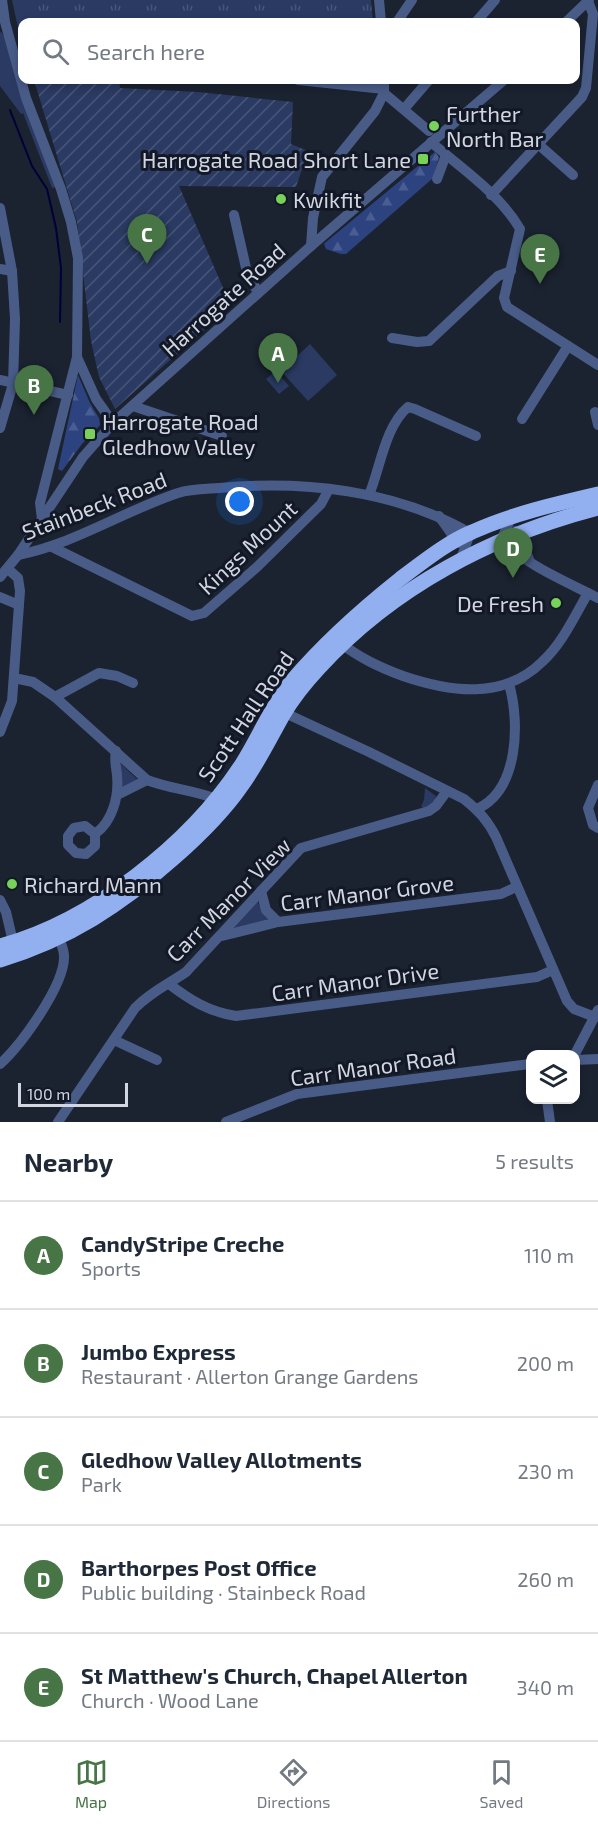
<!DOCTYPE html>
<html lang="en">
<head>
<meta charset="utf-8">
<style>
  :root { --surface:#fff; --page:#f2f2f3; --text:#1f2937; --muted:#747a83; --line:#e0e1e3; --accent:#477546 }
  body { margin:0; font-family:"Exo 2",sans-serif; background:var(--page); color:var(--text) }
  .controls { position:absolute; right:18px; bottom:18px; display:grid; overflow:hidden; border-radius:12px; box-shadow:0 3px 9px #0003 }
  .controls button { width:54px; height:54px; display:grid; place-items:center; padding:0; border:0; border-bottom:2px solid var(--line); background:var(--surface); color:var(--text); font:30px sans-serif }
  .scale { position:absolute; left:18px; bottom:15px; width:110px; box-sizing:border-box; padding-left:6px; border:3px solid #d1d6e0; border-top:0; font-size:16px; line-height:21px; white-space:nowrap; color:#d1d6e0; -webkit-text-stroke:4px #121826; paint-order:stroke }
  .you { position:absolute; left:240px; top:502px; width:21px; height:21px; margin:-15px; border:4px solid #fff; border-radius:50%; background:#1a73e8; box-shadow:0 0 0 9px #1a73e833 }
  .badge { display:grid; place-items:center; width:39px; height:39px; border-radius:50%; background:var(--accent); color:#fff; font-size:20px; font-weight:700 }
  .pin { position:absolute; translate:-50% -50px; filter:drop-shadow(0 2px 3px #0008) }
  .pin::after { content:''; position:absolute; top:32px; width:21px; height:18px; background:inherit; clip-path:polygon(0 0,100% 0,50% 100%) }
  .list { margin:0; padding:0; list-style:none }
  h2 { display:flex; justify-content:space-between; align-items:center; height:78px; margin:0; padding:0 24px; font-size:26px }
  h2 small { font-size:20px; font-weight:400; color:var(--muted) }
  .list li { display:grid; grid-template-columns:39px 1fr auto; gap:18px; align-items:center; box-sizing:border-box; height:108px; padding:0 24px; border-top:2px solid var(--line) }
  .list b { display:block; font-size:22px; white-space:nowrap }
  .list p { margin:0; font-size:20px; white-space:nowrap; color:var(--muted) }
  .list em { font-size:20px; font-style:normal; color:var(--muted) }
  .icon { flex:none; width:33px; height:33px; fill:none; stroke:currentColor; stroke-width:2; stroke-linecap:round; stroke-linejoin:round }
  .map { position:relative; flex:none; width:598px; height:1122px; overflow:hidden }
  .search { position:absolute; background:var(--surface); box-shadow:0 3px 9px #0003; left:18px; right:18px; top:18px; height:66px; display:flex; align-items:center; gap:15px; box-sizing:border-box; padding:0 21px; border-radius:12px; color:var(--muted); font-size:22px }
  .sheet { height:618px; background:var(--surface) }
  nav { display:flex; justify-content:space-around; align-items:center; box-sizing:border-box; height:84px; border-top:2px solid var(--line); background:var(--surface); font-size:16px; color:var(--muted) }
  nav a { display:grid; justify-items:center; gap:3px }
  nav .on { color:var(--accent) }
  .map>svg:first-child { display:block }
</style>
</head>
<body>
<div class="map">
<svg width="598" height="1122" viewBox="0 0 598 1122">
  <defs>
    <pattern id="forest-firs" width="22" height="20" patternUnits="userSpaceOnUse" patternTransform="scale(1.5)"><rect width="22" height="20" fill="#2c4380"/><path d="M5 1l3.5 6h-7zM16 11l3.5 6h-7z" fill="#4a5d92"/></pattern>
    <pattern id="park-tufts" width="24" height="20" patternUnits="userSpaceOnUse" patternTransform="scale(1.5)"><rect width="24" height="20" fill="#2a3a62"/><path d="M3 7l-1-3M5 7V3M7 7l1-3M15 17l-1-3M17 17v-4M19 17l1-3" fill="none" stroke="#485678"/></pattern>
    <pattern id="garden-furrows" width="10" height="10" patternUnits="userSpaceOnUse" patternTransform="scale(1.5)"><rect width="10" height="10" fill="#2a3a62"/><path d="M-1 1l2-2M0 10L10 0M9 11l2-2" fill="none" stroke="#485678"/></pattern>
  </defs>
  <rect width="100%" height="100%" fill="#1b2230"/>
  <g fill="#2a3a62">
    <path d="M0,31L3,34L56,187L52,188L23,113L21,114L0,86Z"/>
    <path d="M310,344L337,375L308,401L281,371Z"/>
    <path d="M276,371L289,386L279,394L266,379Z"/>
    <path d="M120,763L138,780L122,788Z"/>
    <path d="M425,788L436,796L435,802L424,809L421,806L424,800Z"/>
    <path d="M257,901L268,919L265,922L235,929L233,926Z"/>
  </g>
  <g fill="url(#forest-firs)">
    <path d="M435,152L439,157L433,178L346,254H341L326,249L324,244L326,242Z"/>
    <path d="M78,375L90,403L99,418L100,425L82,444L62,471L58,469Z"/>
  </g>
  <path fill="url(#park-tufts)" d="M12,0H371L373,22H22V32H19Z"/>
  <path fill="url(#garden-furrows)" d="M34,80H119L120,88L198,92L293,102L291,144L308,151L296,187L179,186L231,306L115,409L99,377L91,341L77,222Z"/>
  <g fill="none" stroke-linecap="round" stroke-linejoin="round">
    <path stroke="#010039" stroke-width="2" d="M10,110L32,166L47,189L56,228L61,268L60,322"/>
    <g stroke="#495c88" stroke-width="10">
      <path d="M2,0L5,22L26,98L61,189L71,222L78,258L77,357L40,503L42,519"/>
      <path d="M379,0L381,22"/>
      <path d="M397,22L412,0"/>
      <path d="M476,22L495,0"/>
      <path d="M566,22L589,0"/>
      <path d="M298,80L384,89"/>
      <path d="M384,93L429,131"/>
      <path d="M404,109L429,80"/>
      <path d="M431,142C461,168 500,194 520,229L504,298L507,307L598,365"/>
      <path d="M538,144L573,175"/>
      <path d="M437,179L446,155"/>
      <path d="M491,195L582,97L586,88L593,14L588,1"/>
      <path d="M0,208L12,271L15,319L13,384L0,428"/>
      <path d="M234,215L246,268L258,293"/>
      <path d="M311,246L313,218L322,177L375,111L384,93V80"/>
      <path d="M0,269L12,271"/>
      <path d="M392,338L417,342L429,341L498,276L511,271"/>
      <path d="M77,357L96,399L113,423"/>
      <path d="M0,380L68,395"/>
      <path d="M133,406L222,436"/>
      <path d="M595,412L598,425"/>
      <path d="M522,419L568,346"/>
      <path d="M369,495C380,469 385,426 408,407L415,409L476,436"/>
      <path d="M439,516L456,540L460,543"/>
      <path d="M512,516L501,540C528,566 565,581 598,598"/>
      <path d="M516,531L519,533L530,562"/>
      <path d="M52,547L192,616L204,613L257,567L321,504L329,489"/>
      <path d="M18,555C74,544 124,511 178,493C191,489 206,489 219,488C303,480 395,490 470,533L461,559"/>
      <path d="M0,577L18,555L83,457L113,423L311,246L504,80"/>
      <path d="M0,597L19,605"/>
      <path d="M342,644C361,659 381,668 403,676C450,692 503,700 542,662C562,644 574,617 588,593"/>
      <path d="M14,678L33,682L55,697L147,780C170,789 194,790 216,799"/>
      <path d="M55,697L99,673L117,676L133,683"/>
      <path d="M285,713L369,752L464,799C479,811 488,821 496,837L567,1001L574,1009L595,1017"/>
      <path d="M0,732L12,701L20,591L18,578L8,569"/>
      <path d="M598,785L588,808L593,825L598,828"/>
      <path d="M117,795L147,780"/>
      <path d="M477,809C519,790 520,722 509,684"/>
      <path d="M95,834V846L86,854L76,853L68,845V836L74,828L85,826L95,834C113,821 119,796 117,775C116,766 114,760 116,751"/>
      <path d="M261,891L266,910L278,922"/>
      <path d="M0,900L6,912L14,946"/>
      <path d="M222,936L278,922L501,894L516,887"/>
      <path d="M169,984C190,1000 209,1012 236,1016L537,977L553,970"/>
      <path d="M114,1040L157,1060"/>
      <path d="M575,1054L598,1010"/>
      <path d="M576,1060L598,1059"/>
      <path d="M0,1064C21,1045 65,985 64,956C64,950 61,943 59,938"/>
      <path d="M547,1100L550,1122"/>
      <path d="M58,1122L135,1008C152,991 167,985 186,972L301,848L429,811L436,806L447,791"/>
      <path d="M226,1122L297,1094L530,1064"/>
    </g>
    <g stroke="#92aff0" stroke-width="15">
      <path d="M0,946C92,921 190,844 242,764C259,737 271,707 291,682C323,644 361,610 400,579C423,562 446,543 472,532C512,514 555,504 598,494"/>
      <path d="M0,960C69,939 121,905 174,858C199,836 223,813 242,785C258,763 270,738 283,715C293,698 306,682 319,668C393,587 493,535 598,508"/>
    </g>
  </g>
  <g fill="#78d158" stroke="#121826" stroke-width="2">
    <circle cx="434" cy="126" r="6"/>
    <rect x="417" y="153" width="12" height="12" rx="3"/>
    <circle cx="281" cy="199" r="6"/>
    <rect x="84" y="428" width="12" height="12" rx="3"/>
    <circle cx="556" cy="603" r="6"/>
    <circle cx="12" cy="884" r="6"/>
  </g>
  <g text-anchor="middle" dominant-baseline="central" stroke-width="6" stroke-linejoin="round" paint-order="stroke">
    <g font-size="22" fill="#d1d6e0" stroke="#121826" text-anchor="start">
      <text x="446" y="113">Further<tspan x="446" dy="25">North Bar</tspan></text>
      <text x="411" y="159" text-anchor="end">Harrogate Road Short Lane</text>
      <text x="293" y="199">Kwikfit</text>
      <text x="102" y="421">Harrogate Road<tspan x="102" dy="25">Gledhow Valley</tspan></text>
      <text x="544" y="603" text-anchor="end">De Fresh</text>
      <text x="24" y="884">Richard Mann</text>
    </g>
    <g font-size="22" fill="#d1d6e0" stroke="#121826">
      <text transform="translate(223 299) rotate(-42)">Harrogate Road</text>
      <text transform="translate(94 505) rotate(-21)">Stainbeck Road</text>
      <text transform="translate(247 547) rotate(-43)">Kings Mount</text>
      <text transform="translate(245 716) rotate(-56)">Scott Hall Road</text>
      <text transform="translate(367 892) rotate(-7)">Carr Manor Grove</text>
      <text transform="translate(228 899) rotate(-45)">Carr Manor View</text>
      <text transform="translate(355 981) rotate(-8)">Carr Manor Drive</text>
      <text transform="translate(373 1066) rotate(-8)">Carr Manor Road</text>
    </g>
  </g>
</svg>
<div class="controls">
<button><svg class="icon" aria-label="layers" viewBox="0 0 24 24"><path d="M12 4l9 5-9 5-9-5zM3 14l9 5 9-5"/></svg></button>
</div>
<div class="scale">100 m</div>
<div class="you"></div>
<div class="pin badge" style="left:278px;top:383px">A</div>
<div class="pin badge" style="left:34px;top:415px">B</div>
<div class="pin badge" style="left:147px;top:264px">C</div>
<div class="pin badge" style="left:513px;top:578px">D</div>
<div class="pin badge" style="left:540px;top:284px">E</div>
<div class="search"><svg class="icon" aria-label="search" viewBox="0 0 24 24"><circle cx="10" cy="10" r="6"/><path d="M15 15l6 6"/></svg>Search here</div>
</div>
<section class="sheet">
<h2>Nearby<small>5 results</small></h2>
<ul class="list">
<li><span class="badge">A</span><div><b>CandyStripe Creche</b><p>Sports</p></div><em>110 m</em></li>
<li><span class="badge">B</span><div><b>Jumbo Express</b><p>Restaurant · Allerton Grange Gardens</p></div><em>200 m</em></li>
<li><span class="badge">C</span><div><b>Gledhow Valley Allotments</b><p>Park</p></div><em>230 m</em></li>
<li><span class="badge">D</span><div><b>Barthorpes Post Office</b><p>Public building · Stainbeck Road</p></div><em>260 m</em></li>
<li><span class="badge">E</span><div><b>St Matthew's Church, Chapel Allerton</b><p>Church · Wood Lane</p></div><em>340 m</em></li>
</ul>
</section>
<nav>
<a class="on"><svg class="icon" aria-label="map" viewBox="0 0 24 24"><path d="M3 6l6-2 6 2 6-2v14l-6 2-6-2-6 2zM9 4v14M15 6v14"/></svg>Map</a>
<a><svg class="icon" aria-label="directions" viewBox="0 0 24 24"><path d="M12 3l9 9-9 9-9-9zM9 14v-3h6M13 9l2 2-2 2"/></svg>Directions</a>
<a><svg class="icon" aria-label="saved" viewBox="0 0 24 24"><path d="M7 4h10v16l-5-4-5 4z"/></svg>Saved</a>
</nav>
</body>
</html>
